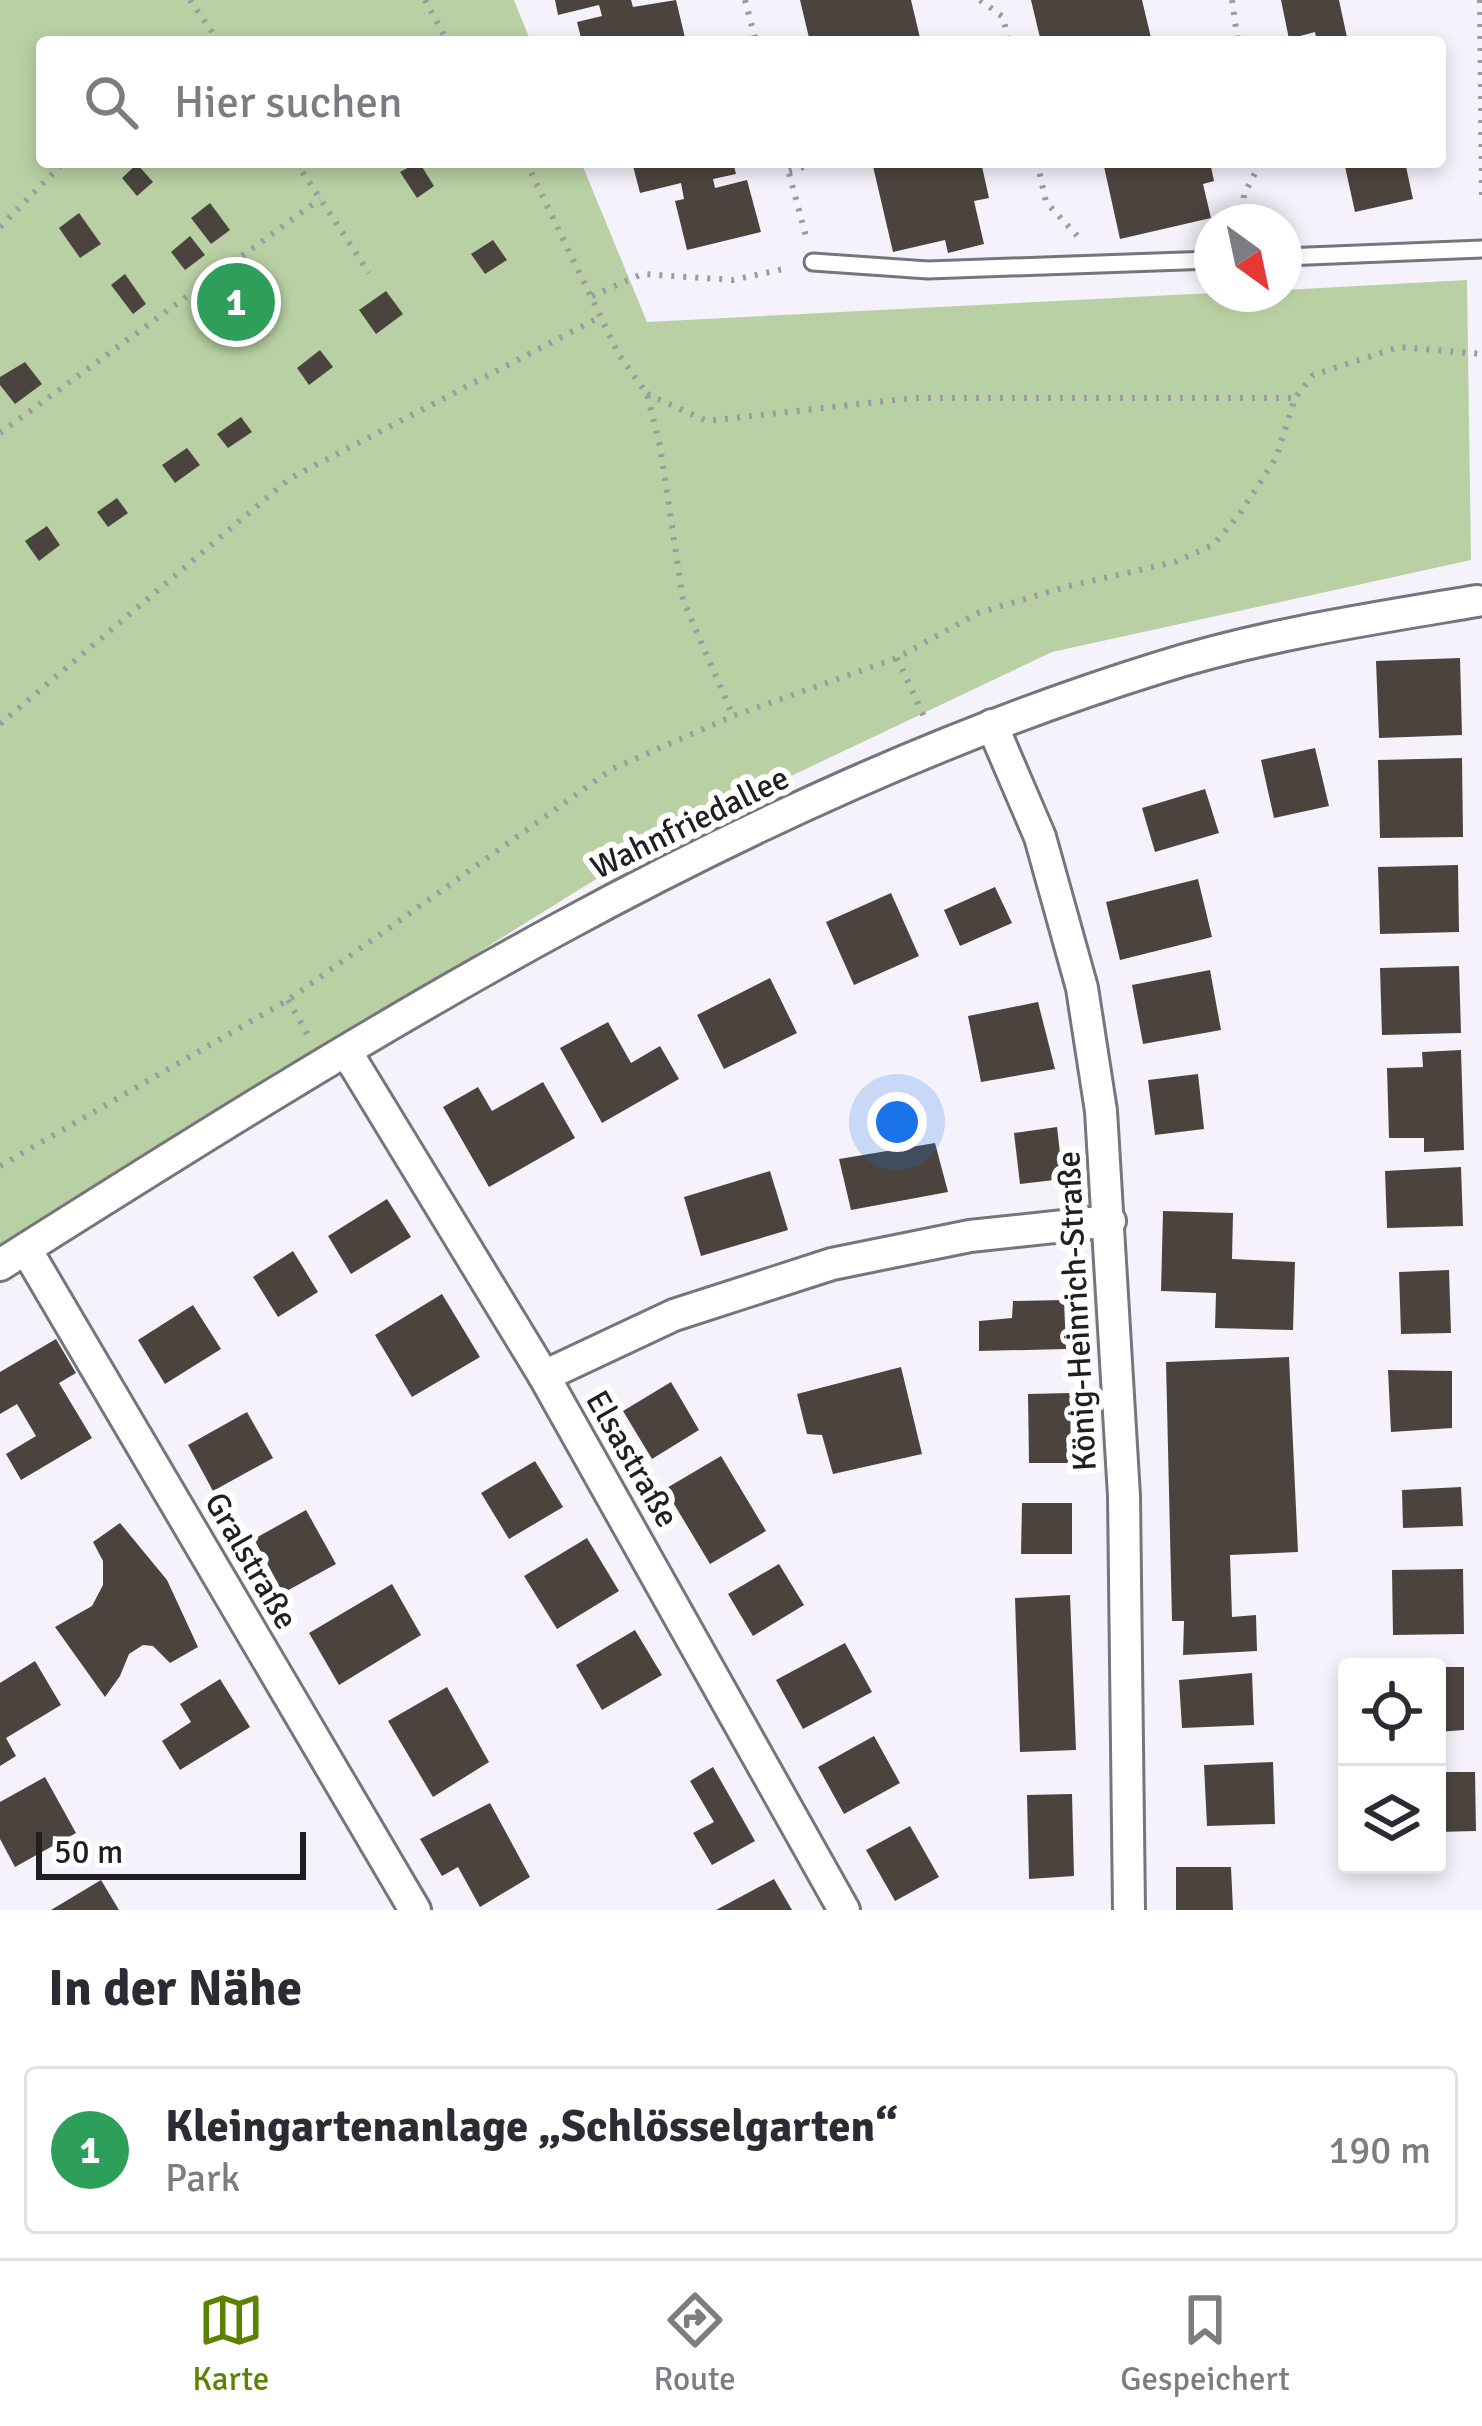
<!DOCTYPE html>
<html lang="de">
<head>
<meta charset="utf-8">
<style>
  :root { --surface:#fff; --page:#f7f7f7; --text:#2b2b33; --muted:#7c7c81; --line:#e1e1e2; --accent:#5c8202 }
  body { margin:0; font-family:Signika,sans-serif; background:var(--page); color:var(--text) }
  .controls { position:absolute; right:36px; bottom:36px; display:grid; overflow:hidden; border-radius:12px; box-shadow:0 6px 18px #0003 }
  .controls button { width:108px; height:108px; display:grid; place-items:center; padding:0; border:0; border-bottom:3px solid var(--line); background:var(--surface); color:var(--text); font:60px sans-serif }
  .compass { position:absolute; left:1194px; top:204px; width:108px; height:108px; border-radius:50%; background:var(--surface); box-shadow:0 6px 18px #0003; rotate:147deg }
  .scale { position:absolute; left:36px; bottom:30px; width:270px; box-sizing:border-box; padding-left:12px; border:6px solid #1f1e21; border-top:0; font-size:33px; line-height:42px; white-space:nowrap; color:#1f1e21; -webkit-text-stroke:9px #fff; paint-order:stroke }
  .you { position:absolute; left:897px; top:1122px; width:42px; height:42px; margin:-30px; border:9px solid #fff; border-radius:50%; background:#1a73e8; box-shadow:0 0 0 18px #1a73e833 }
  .badge { display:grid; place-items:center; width:78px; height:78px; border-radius:50%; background:var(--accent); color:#fff; font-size:39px; font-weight:700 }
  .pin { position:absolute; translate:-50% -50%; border:6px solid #fff; box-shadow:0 3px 12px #0006 }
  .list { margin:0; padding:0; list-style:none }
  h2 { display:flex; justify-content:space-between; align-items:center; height:156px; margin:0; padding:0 48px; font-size:51px }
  h2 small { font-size:39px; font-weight:400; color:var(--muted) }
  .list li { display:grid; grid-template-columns:78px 1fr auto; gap:36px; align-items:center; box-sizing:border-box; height:168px; margin:0 24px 24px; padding:0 24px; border:3px solid var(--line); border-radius:12px }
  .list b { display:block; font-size:45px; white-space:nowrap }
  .list p { margin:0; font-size:39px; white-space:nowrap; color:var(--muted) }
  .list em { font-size:39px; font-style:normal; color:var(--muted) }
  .icon { flex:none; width:66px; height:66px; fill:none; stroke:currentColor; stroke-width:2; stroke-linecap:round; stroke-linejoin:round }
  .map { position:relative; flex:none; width:1482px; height:1910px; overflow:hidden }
  .search { position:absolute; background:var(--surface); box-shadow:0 6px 18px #0003; left:36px; right:36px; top:36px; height:132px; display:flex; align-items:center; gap:30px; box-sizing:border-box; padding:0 42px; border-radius:12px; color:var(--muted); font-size:45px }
  .sheet { height:348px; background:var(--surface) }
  nav { display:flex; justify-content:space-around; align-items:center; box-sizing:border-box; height:168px; border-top:3px solid var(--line); background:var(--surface); font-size:33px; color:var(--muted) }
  nav a { display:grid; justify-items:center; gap:6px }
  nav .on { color:var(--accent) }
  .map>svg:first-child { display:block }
</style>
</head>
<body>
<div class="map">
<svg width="1482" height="1910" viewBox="0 0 1482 1910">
  <rect width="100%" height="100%" fill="#f6f2fc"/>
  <path fill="#b9d0a4" d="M0,0H514L531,42H42V162H581L647,322L1212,293L1284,294V290L1467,280L1471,560L1052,652L669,834L0,1249Z"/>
  <g fill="#4b443e">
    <path d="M555,0H631L633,7L676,0L686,42H582L577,22L602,16L599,5L558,15Z"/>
    <path d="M800,0H911L921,42H810Z"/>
    <path d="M1031,0H1142L1152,42H1041Z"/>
    <path d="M1281,0H1339L1348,42H1317L1315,32L1289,39Z"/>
    <path d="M419,162L434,186L417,198L400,172Z"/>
    <path d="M632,162H733L736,174L713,179L715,188L747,180L761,232L687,250L675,201L684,199L681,183L640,193Z"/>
    <path d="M872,162H981L989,198L974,201L984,244L948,253L945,240L893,252Z"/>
    <path d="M1103,162H1210L1214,181L1203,184L1211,218L1120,239Z"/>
    <path d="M1344,162H1405L1413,199L1355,212Z"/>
    <path d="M137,164L153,182L137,196L122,178Z"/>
    <path d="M210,203L230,230L211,244L191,218Z"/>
    <path d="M79,213L101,244L80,258L59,228Z"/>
    <path d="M190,236L205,255L185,270L171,252Z"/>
    <path d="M493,240L507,260L485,274L471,254Z"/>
    <path d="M125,274L146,304L133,314L111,285Z"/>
    <path d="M386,291L403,314L376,334L359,310Z"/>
    <path d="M320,350L333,367L309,385L297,368Z"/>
    <path d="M25,362L42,384L15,404L0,385V377Z"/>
    <path d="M241,417L252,432L228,448L217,434Z"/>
    <path d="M187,448L200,465L175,483L162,465Z"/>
    <path d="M117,498L128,513L108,527L97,512Z"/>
    <path d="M47,526L60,545L39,561L25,541Z"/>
    <path d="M1460,658L1462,735L1379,738L1376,661Z"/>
    <path d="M1315,748L1329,806L1274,818L1261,760Z"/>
    <path d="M1462,758L1463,837L1380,838L1378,760Z"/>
    <path d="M1205,789L1219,833L1155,852L1142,808Z"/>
    <path d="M1458,865L1459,932L1380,934L1378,867Z"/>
    <path d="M1198,879L1212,937L1120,960L1106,902Z"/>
    <path d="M995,887L1012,923L960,946L944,910Z"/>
    <path d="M891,893L919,956L854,985L826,922Z"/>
    <path d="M1459,966L1461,1033L1382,1035L1380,968Z"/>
    <path d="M1210,970L1221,1030L1143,1044L1132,985Z"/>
    <path d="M770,978L797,1033L724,1069L697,1015Z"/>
    <path d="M1038,1002L1055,1069L981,1082L968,1016Z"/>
    <path d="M608,1022L631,1063L660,1046L679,1079L602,1123L560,1048Z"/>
    <path d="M1461,1050L1464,1150L1424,1152V1138H1389L1387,1068L1423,1067L1422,1052Z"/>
    <path d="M1198,1074L1204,1129L1155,1135L1148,1080Z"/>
    <path d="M543,1082L575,1138L489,1187L443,1107L478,1087L492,1111Z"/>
    <path d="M1057,1127L1063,1179L1020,1184L1014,1133Z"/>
    <path d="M935,1143L948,1192L851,1210L839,1159Z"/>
    <path d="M1461,1167L1463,1226L1387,1228L1385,1171Z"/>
    <path d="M770,1171L788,1230L701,1256L684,1197Z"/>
    <path d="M387,1199L411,1237L351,1274L328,1236Z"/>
    <path d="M1163,1211L1233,1213L1232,1259L1295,1262L1293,1330L1215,1328L1216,1293L1161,1291Z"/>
    <path d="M293,1251L318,1292L278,1317L253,1277Z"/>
    <path d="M1449,1270L1451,1333L1401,1334L1399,1272Z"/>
    <path d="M442,1294L480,1357L412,1397L375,1335Z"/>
    <path d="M1064,1300L1066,1349L979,1351V1321L1012,1318L1013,1301Z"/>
    <path d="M193,1305L221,1349L165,1384L138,1340Z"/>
    <path d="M56,1339L76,1373L59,1383L92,1438L21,1480L6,1454L36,1436L17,1404L0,1414V1372Z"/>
    <path d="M1289,1357L1298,1552L1230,1555L1232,1617L1256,1615L1257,1651L1183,1655L1184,1621H1172L1166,1362Z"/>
    <path d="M901,1367L922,1454L833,1474L822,1435L807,1434L797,1394Z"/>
    <path d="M1388,1370L1452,1371V1428L1391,1432Z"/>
    <path d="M671,1382L699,1430L652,1459L623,1411Z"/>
    <path d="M1070,1393L1071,1463H1029L1028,1394Z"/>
    <path d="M247,1412L273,1458L213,1491L188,1445Z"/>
    <path d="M721,1456L766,1531L710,1564L665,1489Z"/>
    <path d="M535,1461L563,1507L509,1539L481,1493Z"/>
    <path d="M1461,1487L1463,1526L1403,1528L1402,1490Z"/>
    <path d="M1022,1503H1072V1554H1021Z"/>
    <path d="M306,1510L336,1564L283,1593L254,1539Z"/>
    <path d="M120,1523L167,1580L198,1647L170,1663L153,1646L143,1645L129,1654L120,1676L105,1697L55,1627L92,1606L103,1585V1561L93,1542Z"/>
    <path d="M587,1538L619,1591L557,1629L524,1576Z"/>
    <path d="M779,1564L804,1605L753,1636L728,1594Z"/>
    <path d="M1463,1569L1464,1634L1393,1635L1392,1570Z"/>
    <path d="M392,1584L421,1635L339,1685L309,1633Z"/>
    <path d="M1070,1595L1076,1750L1020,1752L1015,1598Z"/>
    <path d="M635,1630L662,1675L602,1710L576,1665Z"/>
    <path d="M845,1643L872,1692L803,1729L776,1680Z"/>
    <path d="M35,1661L61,1705L6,1738L16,1756L0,1766V1683Z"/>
    <path d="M1437,1667H1464V1730L1437,1732Z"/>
    <path d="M1252,1673L1254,1725L1182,1728L1179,1680Z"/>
    <path d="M220,1679L250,1727L180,1770L162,1741L191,1722L180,1704Z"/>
    <path d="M447,1687L489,1762L433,1797L388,1721Z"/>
    <path d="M874,1736L900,1783L844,1814L818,1767Z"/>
    <path d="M1273,1762L1275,1824L1207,1826L1204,1765Z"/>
    <path d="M713,1767L755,1841L712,1865L693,1833L714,1822L690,1781Z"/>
    <path d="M1437,1772H1475L1476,1831L1437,1832Z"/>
    <path d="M45,1777L76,1833L15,1867L0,1839V1802Z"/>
    <path d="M1072,1794L1074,1876L1029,1879L1027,1795Z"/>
    <path d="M490,1803L530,1877L480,1907L458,1867L442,1876L420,1839Z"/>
    <path d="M910,1826L939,1877L895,1901L866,1850Z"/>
    <path d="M1176,1867H1231L1233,1910H1176Z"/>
    <path d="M774,1879L792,1910H716Z"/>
    <path d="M101,1880L119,1910H51Z"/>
  </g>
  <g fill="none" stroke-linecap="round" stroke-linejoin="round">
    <g stroke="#77747d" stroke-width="21">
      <g id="lane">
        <path d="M1284,257L1482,249"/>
        <path d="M813,262L928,270L1212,260"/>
      </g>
    </g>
    <g stroke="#77747d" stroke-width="36">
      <g id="street">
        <path d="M992,725L1040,837L1082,988L1101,1111L1124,1496L1129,1910"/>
        <path d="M346,1051L544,1376L844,1910"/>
        <path d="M26,1249L415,1910"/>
        <path d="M0,1265C367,1033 740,798 1158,668C1262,635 1370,619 1477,601"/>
        <path d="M544,1376L674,1315L832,1264L970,1236L1110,1221"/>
      </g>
    </g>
    <g stroke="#9d9ba2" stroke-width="6" stroke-dasharray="3 9" stroke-linecap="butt">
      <path d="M190,0L219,42"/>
      <path d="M425,0L448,42"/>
      <path d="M745,0L756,42"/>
      <path d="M980,0L1003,17L1009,42"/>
      <path d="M1232,0L1238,42"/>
      <path d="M1480,0L1482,197"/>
      <path d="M1294,42L1296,40"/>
      <path d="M296,162L369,273"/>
      <path d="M526,162L619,355L647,394L660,446L683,600L733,716"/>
      <path d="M786,162L807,240"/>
      <path d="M1037,162L1046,202L1081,240"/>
      <path d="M789,171L822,162"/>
      <path d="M1242,222L1244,194L1261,162"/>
      <path d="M0,227L64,162"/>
      <path d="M592,296L642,274L733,280L788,268"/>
      <path d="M647,394L707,421L913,398H1295"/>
      <path d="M0,433L320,199"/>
      <path d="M897,658L926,721"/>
      <path d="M0,724L289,479L602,316"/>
      <path d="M288,1000L310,1039"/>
      <path d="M0,1166L288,1000L612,769L733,716L897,658L978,613L1069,586L1175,562L1213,545L1239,515L1276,458L1295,398L1313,375L1399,347L1482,354"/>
    </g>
    <use href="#lane" stroke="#fff" stroke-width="15"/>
    <use href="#street" stroke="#fff" stroke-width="30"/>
  </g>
  <g text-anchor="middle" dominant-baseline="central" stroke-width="12" stroke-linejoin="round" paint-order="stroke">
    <g font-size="33" fill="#1f1e21" stroke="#fff">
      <text transform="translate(690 823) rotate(-26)">Wahnfriedallee</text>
      <text transform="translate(1077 1311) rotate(-93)">König-Heinrich-Straße</text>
      <text transform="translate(632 1459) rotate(60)">Elsastraße</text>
      <text transform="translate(251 1561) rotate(60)">Gralstraße</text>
    </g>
  </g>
</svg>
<div class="controls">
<button><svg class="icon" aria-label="locate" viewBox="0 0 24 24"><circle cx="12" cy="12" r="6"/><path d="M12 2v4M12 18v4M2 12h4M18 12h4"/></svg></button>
<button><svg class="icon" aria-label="layers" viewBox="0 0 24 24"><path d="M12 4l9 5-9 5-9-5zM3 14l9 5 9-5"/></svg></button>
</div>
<svg class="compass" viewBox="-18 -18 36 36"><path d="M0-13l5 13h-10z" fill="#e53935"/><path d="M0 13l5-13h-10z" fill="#7c7c81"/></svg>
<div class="scale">50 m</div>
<div class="you"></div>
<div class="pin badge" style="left:236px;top:302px;background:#2e9e5b">1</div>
<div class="search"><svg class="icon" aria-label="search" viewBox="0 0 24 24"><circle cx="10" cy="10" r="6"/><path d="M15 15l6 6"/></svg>Hier suchen</div>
</div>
<section class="sheet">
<h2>In der Nähe<small></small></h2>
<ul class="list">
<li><span class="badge" style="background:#2e9e5b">1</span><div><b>Kleingartenanlage „Schlösselgarten“</b><p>Park</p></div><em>190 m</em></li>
</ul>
</section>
<nav>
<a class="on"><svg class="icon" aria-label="map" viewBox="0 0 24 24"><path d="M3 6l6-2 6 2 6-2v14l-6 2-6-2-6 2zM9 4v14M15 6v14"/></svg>Karte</a>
<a><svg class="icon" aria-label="directions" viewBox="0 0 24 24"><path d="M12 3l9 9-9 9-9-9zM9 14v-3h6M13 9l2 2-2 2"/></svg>Route</a>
<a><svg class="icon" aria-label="saved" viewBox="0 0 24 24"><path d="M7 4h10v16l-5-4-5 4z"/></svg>Gespeichert</a>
</nav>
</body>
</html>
